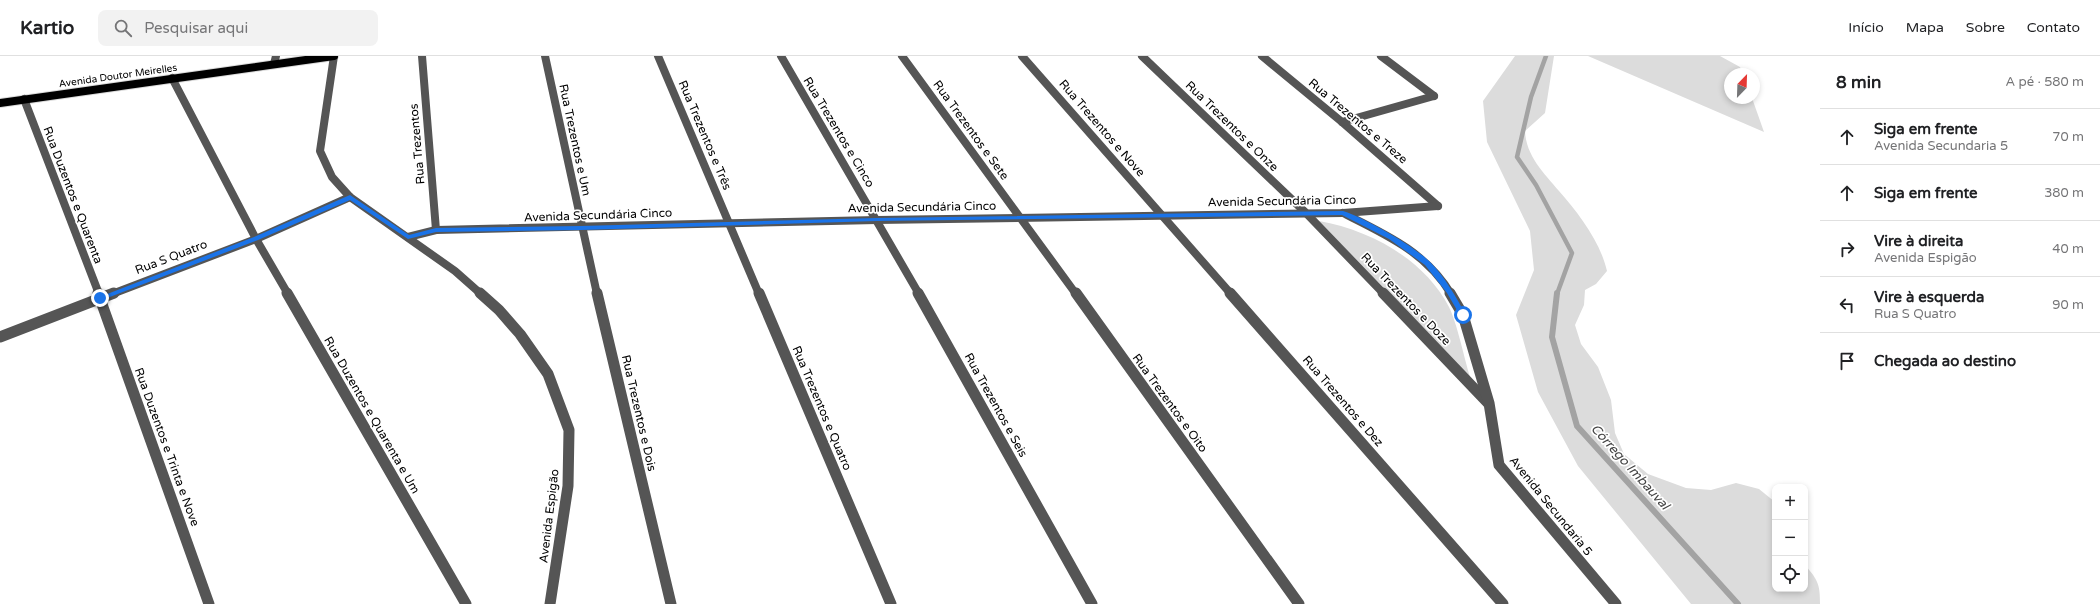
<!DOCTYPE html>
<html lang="pt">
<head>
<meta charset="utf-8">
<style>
  :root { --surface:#fff; --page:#f2f2f2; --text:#202124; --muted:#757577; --line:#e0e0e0 }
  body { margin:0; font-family:"Varela Round",sans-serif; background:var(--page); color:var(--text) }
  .controls { position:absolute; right:12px; bottom:12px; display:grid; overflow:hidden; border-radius:8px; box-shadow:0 2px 6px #0003 }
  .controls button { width:36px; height:36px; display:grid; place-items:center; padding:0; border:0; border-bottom:1px solid var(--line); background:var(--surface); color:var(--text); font:20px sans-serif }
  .compass { position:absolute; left:1724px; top:12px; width:36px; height:36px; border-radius:50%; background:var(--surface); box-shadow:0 2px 6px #0003; rotate:23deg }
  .stop { position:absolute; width:12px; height:12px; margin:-9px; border:3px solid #1a73e8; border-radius:50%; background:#fff }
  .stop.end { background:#1a73e8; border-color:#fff; box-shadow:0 1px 4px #0008 }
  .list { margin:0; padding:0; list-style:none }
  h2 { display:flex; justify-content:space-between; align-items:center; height:52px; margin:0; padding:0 16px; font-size:17px }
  h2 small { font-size:13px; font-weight:400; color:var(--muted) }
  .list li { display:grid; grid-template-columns:26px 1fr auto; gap:12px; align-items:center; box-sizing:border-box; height:56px; padding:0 16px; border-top:1px solid var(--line) }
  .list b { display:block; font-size:15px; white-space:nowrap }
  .list p { margin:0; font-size:13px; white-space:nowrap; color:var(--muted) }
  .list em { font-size:13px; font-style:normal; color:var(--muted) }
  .icon { flex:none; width:22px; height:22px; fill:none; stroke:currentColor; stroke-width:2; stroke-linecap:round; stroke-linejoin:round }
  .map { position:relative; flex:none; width:1820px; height:548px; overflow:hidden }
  header { display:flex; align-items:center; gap:24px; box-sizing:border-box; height:56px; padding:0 20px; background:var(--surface); border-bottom:1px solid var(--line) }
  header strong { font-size:19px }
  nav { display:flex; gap:22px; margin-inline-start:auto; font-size:14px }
  .search { width:280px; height:36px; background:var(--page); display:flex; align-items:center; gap:10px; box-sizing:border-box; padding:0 14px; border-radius:8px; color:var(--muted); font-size:15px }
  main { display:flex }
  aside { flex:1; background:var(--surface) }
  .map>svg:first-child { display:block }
</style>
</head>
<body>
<header>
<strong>Kartio</strong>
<div class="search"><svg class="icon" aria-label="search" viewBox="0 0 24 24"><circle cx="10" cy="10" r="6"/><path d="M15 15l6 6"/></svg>Pesquisar aqui</div>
<nav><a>Início</a><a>Mapa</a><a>Sobre</a><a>Contato</a></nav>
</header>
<main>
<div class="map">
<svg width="1820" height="548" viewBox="0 0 1820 548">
  <rect width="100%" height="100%" fill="#fff"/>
  <g fill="#dcdcdc">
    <path d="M1515,0H1554L1545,57L1525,75C1526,100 1544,117 1559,135C1579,158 1600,185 1607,215L1596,228L1585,234L1584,249L1575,269L1581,288L1598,311L1611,344L1615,377L1624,398L1648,418L1686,432L1711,434L1736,427L1759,433L1775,446V533H1805V509C1818,524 1820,528 1820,548H1691L1578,410L1538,336L1516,259L1534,214L1530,175L1487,86L1483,45Z"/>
    <path d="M1588,0H1720L1740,11L1743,18H1730V42H1752L1764,76Z"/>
    <path d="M1319,165C1370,174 1424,203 1449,251C1457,267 1464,301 1470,321Z"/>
  </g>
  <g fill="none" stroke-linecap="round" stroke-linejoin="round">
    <path stroke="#a3a3a3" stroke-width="4.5" d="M1546,0L1531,41L1517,101L1536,129L1572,197L1557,238"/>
    <path stroke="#a3a3a3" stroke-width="6" d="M1557,237L1552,281L1577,370L1738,548"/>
    <g stroke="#dbdbdb" stroke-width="10">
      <path id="major" d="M0,47L334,0"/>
    </g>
    <g stroke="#555" stroke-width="8">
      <path d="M334,0L320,95L332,121L350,141L455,215L481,238"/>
      <path d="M422,0L436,174"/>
      <path d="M545,0L597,238"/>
      <path d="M658,0L759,238"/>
      <path d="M781,0L919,238"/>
      <path d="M902,0L1076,238"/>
      <path d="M1022,0L1231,238"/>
      <path d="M1142,0L1305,156L1384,238"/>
      <path d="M1262,0L1342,66L1438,150"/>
      <path d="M1381,0L1434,40"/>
      <path d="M274,8L276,0"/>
      <path d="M172,22L256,183L288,238"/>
      <path d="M24,43L99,238"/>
      <path d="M1342,66L1434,40"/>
      <path d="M1343,157C1385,178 1426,196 1451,238"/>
      <path d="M408,181L436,174L877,164L1343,157L1438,150"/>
      <path d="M112,238L256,183L350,141"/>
    </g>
    <g stroke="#555" stroke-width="11">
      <path d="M98,237L209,548"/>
      <path d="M287,237L466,548"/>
      <path d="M480,237L499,254L520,278L548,318L569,374L568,430L550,548"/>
      <path d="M597,237L671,548"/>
      <path d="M759,237L891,548"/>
      <path d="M918,237L1092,548"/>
      <path d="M1076,237L1299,548"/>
      <path d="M1230,237L1503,548"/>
      <path d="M1383,237L1488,347"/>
      <path d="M1450,237L1463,259L1489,347L1499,409L1616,548"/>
      <path d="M0,281L114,237"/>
    </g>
    <use href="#major" stroke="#000" stroke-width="8"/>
  </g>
  <path fill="#1a73e8" d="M350,139L409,179L436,172L581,170L877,162L1343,155C1365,162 1414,190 1430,206C1445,221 1456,241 1466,259L1461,261L1447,237L1425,209L1389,183L1342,159L877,165L581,174L436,176L408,183L350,144L258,184L102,244L97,242L254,181Z"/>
  <g text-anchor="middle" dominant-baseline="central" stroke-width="3.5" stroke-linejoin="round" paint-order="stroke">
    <g font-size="10" fill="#000" stroke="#fff">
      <text transform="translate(118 20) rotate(-8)">Avenida Doutor Meirelles</text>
    </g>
    <g font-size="12" fill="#000" stroke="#fff">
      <text transform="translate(1358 65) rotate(40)">Rua Trezentos e Treze</text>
      <text transform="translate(1232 70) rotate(44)">Rua Trezentos e Onze</text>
      <text transform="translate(1102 72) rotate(49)">Rua Trezentos e Nove</text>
      <text transform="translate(971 74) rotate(54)">Rua Trezentos e Sete</text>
      <text transform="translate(839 76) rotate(59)">Rua Trezentos e Cinco</text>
      <text transform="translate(705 79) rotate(67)">Rua Trezentos e Três</text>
      <text transform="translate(575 84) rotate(78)">Rua Trezentos e Um</text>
      <text transform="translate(417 88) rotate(-95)">Rua Trezentos</text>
      <text transform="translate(73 139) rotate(69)">Rua Duzentos e Quarenta</text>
      <text transform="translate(1282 145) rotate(-1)">Avenida Secundária Cinco</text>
      <text transform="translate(922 151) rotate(-1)">Avenida Secundária Cinco</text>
      <text transform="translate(598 159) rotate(-2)">Avenida Secundária Cinco</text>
      <text transform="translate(171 201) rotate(-21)">Rua S Quatro</text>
      <text transform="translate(1406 243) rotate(46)">Rua Trezentos e Doze</text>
      <text transform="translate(1343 345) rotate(49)">Rua Trezentos e Dez</text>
      <text transform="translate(1170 347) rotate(54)">Rua Trezentos e Oito</text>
      <text transform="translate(996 349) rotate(61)">Rua Trezentos e Seis</text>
      <text transform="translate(822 352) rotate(67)">Rua Trezentos e Quatro</text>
      <text transform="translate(639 357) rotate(77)">Rua Trezentos e Dois</text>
      <text transform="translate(372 359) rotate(60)">Rua Duzentos e Quarenta e Um</text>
      <text transform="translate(167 391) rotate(70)">Rua Duzentos e Trinta e Nove</text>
      <text transform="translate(1551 450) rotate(51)">Avenida Secundaria 5</text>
      <text transform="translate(549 460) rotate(-83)">Avenida Espigão</text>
    </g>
    <g font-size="13" font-style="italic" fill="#444" stroke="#fff">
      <text transform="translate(1630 411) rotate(48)">Córrego Imbauval</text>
    </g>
  </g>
</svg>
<div class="controls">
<button>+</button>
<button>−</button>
<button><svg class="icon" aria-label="locate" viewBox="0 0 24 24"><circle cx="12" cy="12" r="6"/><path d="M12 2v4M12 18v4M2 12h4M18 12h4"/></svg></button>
</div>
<svg class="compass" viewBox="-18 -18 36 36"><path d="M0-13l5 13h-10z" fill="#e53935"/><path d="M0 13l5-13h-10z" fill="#757577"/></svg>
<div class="stop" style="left:1463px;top:259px"></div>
<div class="stop end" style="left:100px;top:242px"></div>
</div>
<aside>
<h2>8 min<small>A pé · 580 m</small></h2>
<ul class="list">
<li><svg class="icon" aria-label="ahead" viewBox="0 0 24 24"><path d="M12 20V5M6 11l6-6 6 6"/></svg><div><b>Siga em frente</b><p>Avenida Secundaria 5</p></div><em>70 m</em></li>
<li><svg class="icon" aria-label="ahead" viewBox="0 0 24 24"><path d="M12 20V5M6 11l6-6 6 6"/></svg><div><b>Siga em frente</b></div><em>380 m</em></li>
<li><svg class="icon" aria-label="right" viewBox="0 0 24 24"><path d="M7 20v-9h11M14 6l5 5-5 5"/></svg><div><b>Vire à direita</b><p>Avenida Espigão</p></div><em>40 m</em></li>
<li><svg class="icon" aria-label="left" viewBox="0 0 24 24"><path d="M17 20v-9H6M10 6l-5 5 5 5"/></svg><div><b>Vire à esquerda</b><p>Rua S Quatro</p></div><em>90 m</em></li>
<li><svg class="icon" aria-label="arrive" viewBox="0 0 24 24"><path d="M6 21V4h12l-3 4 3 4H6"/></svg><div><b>Chegada ao destino</b></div></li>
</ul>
</aside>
</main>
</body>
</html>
